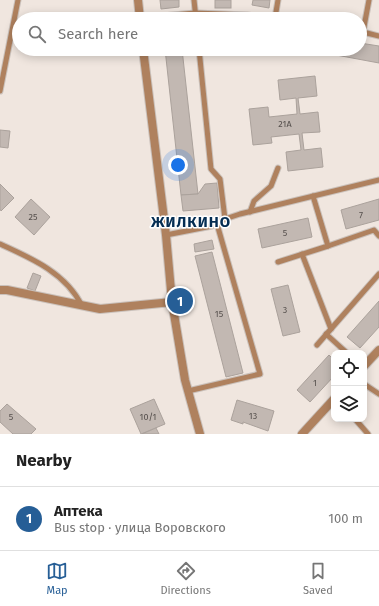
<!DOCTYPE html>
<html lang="en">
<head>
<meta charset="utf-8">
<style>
  :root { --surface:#fff; --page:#f6f6f6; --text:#222; --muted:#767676; --line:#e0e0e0; --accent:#265e96 }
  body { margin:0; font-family:"Fira Sans",sans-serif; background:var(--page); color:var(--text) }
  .controls { position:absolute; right:12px; bottom:12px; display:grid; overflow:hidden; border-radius:8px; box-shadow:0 2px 10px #0003 }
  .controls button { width:36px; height:36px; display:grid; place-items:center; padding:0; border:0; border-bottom:1px solid var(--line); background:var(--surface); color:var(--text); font:20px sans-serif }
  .you { position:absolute; left:178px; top:165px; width:14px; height:14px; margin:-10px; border:3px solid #fff; border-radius:50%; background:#1a73e8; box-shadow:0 0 0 6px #1a73e833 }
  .badge { display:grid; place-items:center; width:26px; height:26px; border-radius:50%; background:var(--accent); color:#fff; font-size:13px; font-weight:700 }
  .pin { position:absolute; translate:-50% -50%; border:2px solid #fff; box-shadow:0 1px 4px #0006 }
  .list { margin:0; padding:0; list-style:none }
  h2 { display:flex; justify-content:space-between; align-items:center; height:52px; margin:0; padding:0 16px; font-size:17px }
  h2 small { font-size:13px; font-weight:400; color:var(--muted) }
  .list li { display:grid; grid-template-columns:26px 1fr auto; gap:12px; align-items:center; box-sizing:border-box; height:64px; padding:0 16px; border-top:1px solid var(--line) }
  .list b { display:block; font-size:15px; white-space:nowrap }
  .list p { margin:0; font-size:13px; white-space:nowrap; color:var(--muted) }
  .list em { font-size:13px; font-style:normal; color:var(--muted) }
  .icon { flex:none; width:22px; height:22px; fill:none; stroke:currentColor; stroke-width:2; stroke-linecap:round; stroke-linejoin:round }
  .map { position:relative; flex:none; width:379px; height:434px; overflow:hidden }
  .search { position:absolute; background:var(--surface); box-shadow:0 2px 10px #0003; left:12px; right:12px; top:12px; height:44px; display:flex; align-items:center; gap:10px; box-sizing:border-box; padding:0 14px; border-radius:22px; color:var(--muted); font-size:15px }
  .sheet { height:116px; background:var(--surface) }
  nav { display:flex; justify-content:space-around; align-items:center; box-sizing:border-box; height:56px; border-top:1px solid var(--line); background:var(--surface); font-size:11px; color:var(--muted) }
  nav a { display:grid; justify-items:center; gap:2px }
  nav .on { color:var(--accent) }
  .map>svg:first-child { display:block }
</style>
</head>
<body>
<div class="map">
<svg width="379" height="434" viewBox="0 0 379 434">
  <rect width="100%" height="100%" fill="#f0e6df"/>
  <g fill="#c2b8b2" stroke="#aba29c">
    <path d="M160,0H179V7L161,9Z"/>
    <rect x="215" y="0" width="16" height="8"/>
    <path d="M253,0H270L269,8L252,5Z"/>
    <path d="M360,43L379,46V63L304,49H360Z"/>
    <path d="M165,49H182L198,194L181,195Z"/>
    <path d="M315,76L317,96L298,98L300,114L318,112L320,132L302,133L304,150L321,148L323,167L288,171L286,152L301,150L299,134L271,137L272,143L253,145L249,109L268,107L269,117L297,114L296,98L280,100L278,80Z"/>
    <path d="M0,130L10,131L8,148L0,147Z"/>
    <path d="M217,183L219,208L183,211L181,195L198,194L205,184Z"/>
    <path d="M0,184L14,198L1,211L0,209Z"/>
    <path d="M31,199L50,217L34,235L15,217Z"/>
    <path d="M379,199V220L346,229L341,210Z"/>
    <path d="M308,218L312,237L262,248L258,229Z"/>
    <path d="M212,240L214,249L195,252L194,244Z"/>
    <path d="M212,252L243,373L226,377L195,256Z"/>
    <path d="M33,273L41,276L35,291L27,288Z"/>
    <path d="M288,285L300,332L283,336L271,289Z"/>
    <path d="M379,301V327L360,348L347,337Z"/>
    <path d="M329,355L334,360V376L310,402L297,390Z"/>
    <path d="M154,399L165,424L141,434L130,409Z"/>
    <path d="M237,400L274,411L268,431L243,422V424L231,420Z"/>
    <path d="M7,404L36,429L31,434H13L0,422V411Z"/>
    <path d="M156,428L159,434H142Z"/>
  </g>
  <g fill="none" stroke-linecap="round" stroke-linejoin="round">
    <g stroke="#cac1bb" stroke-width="7">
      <g id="lane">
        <path d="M194,0L196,19"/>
        <path d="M140,18L195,13L247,15L282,19"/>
        <path d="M275,18L278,0"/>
        <path d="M360,31L363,32L369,0"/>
        <path d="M363,32L379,36"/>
        <path d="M199,49L211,169L220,179L225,219"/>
        <path d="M0,91L18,0"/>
        <path d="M250,212L254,201L271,186L278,168"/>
        <path d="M166,235L212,226L225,219L240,214L379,180"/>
        <path d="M0,244C31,258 66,273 82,306"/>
        <path d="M328,246L374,230L379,236"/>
        <path d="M302,254L331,329"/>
        <path d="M278,262L328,246L313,196"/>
        <path d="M326,334L347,353"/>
        <path d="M317,345L379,274"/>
        <path d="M364,384L379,394"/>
        <path d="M188,391L260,374L217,224"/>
        <path d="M355,419L368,434"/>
      </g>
    </g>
    <g stroke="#cac1bb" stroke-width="10">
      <g id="street">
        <path d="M138,0L140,19"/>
        <path d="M143,49L166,235L172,302L185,380L200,434"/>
        <path d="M0,290H7L100,309L172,302"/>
        <path d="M364,366L379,350"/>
        <path d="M302,434L334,399"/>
      </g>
    </g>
    <use href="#lane" stroke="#af815e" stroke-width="5"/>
    <use href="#street" stroke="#af815e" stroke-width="8"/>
  </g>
  <g text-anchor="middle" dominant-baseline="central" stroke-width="3" stroke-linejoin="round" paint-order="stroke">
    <g font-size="9" fill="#57514e">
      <text x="285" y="124">21А</text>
      <text x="361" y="215">7</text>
      <text x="33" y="217">25</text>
      <text x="285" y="233">5</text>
      <text x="285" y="310">3</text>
      <text x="219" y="314">15</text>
      <text x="315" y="383">1</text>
      <text x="253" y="416">13</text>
      <text x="11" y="417">5</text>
      <text x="148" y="417">10/1</text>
    </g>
    <g font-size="15" font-weight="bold" letter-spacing="1" fill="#052d52" stroke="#fff">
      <text x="191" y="222">ЖИЛКИНО</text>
    </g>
  </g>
</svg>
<div class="controls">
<button><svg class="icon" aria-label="locate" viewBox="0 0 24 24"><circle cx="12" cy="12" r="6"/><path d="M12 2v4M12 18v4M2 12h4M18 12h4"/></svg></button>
<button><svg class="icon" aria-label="layers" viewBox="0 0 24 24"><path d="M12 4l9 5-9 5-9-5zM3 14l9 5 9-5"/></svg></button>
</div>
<div class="you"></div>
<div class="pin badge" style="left:180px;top:301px">1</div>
<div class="search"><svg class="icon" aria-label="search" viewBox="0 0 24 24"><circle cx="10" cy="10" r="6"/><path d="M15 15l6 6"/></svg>Search here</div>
</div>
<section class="sheet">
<h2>Nearby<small></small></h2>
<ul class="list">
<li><span class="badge">1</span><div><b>Аптека</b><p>Bus stop · улица Воровского</p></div><em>100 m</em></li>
</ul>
</section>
<nav>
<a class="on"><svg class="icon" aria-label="map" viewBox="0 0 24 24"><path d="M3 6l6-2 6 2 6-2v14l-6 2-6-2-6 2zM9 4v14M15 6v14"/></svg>Map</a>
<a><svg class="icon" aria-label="directions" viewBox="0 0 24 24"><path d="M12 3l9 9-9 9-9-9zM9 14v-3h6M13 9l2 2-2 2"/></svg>Directions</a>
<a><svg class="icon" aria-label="saved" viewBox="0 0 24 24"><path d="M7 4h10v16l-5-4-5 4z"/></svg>Saved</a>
</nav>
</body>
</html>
